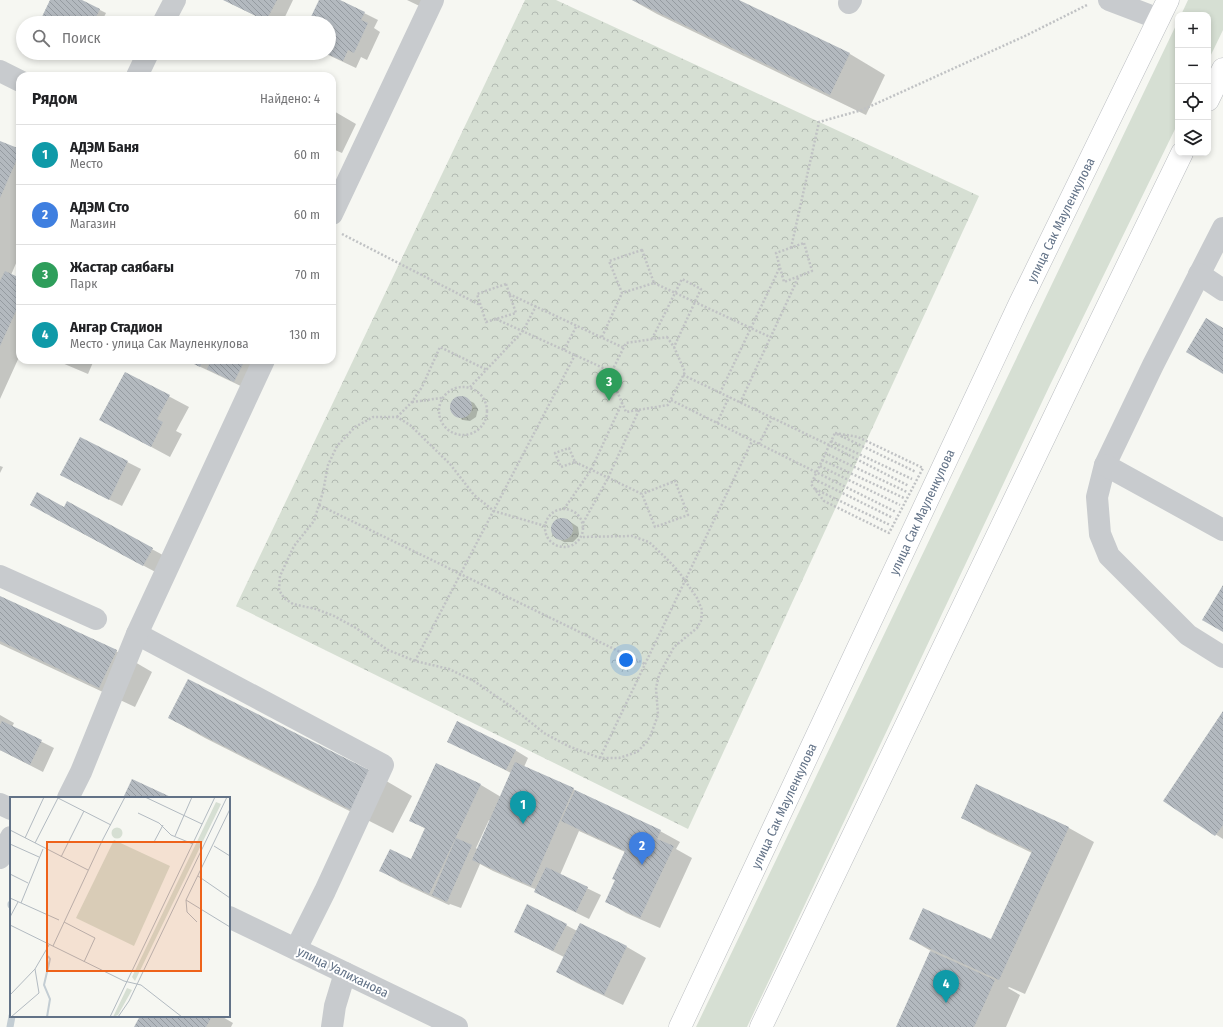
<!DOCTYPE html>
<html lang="ru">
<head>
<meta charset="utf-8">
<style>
  :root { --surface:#fff; --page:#f6f6f6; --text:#202124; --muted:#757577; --line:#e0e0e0; --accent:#2563eb }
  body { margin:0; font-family:"Fira Sans Condensed",sans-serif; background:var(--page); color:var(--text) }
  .controls { position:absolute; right:12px; top:12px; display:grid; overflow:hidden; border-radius:8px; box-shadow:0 2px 6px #0003 }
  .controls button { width:36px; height:36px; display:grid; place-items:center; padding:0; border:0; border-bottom:1px solid var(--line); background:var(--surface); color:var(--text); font:20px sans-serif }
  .you { position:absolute; left:626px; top:660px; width:14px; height:14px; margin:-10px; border:3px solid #fff; border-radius:50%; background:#1a73e8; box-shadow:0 0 0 6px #1a73e833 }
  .badge { display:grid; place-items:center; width:26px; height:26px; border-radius:50%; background:var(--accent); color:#fff; font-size:13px; font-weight:700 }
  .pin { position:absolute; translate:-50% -33px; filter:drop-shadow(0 1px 2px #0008) }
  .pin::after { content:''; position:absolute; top:21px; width:14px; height:12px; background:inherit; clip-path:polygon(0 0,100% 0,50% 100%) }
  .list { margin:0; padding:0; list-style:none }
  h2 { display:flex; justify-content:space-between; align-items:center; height:52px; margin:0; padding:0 16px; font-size:17px }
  h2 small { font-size:13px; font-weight:400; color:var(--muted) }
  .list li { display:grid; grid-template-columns:26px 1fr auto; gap:12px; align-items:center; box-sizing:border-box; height:60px; padding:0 16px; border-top:1px solid var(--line) }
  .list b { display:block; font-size:15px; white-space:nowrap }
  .list p { margin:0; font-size:13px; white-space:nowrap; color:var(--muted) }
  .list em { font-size:13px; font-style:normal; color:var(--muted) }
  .icon { flex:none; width:22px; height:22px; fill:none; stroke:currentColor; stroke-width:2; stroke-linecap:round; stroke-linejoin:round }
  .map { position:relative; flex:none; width:1223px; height:1027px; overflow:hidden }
  .search { position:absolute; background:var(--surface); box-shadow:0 2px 6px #0003; left:16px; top:16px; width:320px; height:44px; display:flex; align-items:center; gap:10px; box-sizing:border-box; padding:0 14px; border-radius:22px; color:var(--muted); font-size:15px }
  .panel { position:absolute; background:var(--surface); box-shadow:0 2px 6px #0003; left:16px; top:72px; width:320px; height:292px; border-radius:12px }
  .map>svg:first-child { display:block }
</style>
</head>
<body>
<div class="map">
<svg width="1223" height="1027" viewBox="0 0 1223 1027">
  <defs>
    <pattern id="park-crowns" width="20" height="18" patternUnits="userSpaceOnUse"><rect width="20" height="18" fill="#d6dfd3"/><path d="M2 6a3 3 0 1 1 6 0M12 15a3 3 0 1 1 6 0" fill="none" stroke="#b1b9b1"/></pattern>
    <pattern id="building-back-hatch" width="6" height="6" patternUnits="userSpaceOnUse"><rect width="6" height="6" fill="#b3b9bf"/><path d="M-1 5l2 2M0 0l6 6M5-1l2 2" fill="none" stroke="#959ba1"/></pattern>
  </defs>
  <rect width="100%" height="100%" fill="#f6f7f2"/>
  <g fill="#d6dfd3">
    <path d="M1188,0H1223V30L1208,61V15H1181Z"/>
    <path d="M1178,21V123L1050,385L747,1027H696Z"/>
  </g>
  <path fill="url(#park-crowns)" d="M525,0H556L979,196L688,829L236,606Z"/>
  <g fill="#0003" fill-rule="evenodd">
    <path d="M51,0H80L106,13L101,23H40Z"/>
    <path d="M224,0H293L282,23H270Z"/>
    <path d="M320,0H338L378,20L374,28L380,32L367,60L361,57L356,68L324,53H329V23H309Z"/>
    <path d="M407,0H443L436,14Z"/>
    <path d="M632,0H737L850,54L885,75L866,115L657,14Z"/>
    <path d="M77,53H86L84,57Z"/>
    <path d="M332,110L356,124L342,153L335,150L332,157Z"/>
    <path d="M0,142L20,151V254L11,275L20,279V355L0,399Z"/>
    <path d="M55,360H94L88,374Z"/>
    <path d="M186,360H257L247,389Z"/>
    <path d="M125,373L189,407L176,431L182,434L170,457L101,420Z"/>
    <path d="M458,397H462L474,403L478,409L476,417L470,421L463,420L454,414L451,408L453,401Z"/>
    <path d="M80,438L141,469L122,506L74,482Z"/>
    <path d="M0,466L3,467L0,473Z"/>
    <path d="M67,503L172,560L163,576L50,516L65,508Z"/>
    <path d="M559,519H566L578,527L579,534L578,537L573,542H564L557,538L553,533L552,526L556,520Z"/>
    <path d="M0,597L116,651L152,672L135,707L0,644Z"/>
    <path d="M1223,713V839L1164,801Z"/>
    <path d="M0,715L14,723L12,727L54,748L43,772L0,750Z"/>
    <path d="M169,718L376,775L412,796L393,833L205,738Z"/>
    <path d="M448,741L515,750L528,758L524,767L573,789L588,797L660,831L680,842L676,849L692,858L660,928L626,913L606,901L616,880L625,852L579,831L560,875L601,895L589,919L548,899L536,892L537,890L493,871L480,864L461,908L450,904L449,905L400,882L381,871L411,860L426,829L410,820L436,764L481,785L501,797L511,773ZM489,820L491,821L478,850L476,848Z"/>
    <path d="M977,786L1069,828L1094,842L1025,994L1009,987L1008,988L1020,995L1006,1027H897L931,951L910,939L992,941L1032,853L988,832L962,818Z"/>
    <path d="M580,924L627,947L646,958L623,1005L577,983L557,972L564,957L515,932L566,925L577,931Z"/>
    <path d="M141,1016H221L233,1023L231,1027H135Z"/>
  </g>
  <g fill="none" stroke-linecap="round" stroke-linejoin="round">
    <g stroke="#c3cdd3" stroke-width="7">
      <path d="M11,904V905"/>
      <path d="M10,1027L12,1016"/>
    </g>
  </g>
  <g fill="url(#building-back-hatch)">
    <path d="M50,0H82L100,9L93,23H39Z"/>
    <path d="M223,0H277L266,21Z"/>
    <path d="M319,0H340L365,12L361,20L368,23L354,53L348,50L343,61L325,53H329V23H308Z"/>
    <path d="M632,0H739L850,53L830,95Z"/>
    <path d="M0,141L20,149V152L0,198Z"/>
    <path d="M5,271L20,278V302L0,346V281Z"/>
    <path d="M1206,318L1223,328V374L1186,352Z"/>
    <path d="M186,360H203L200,367Z"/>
    <path d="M211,360H245L234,382L207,369Z"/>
    <path d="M125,372L170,395L157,419L163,422L151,447L99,420Z"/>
    <circle cx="461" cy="407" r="11"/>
    <path d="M80,437L128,461L109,500L60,475Z"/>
    <path d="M37,492L64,507L67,501L153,548L143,566L30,505Z"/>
    <circle cx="562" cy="529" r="11"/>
    <path d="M1223,585V632L1202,620Z"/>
    <path d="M0,596L117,650L99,688L0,641Z"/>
    <path d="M188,679L377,774L357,813L168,718Z"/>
    <path d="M1223,711V825L1215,836L1163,801Z"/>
    <path d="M2,721L42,740L30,765L0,750V725Z"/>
    <path d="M457,721L516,750L506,770L447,742Z"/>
    <path d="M515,762L574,788L531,886L472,860Z"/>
    <path d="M436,763L481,784L429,894L379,871L390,849L411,859L425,828L409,821Z"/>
    <path d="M132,779L173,798H123Z"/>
    <path d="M976,784L1069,827L999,980L909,939L923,908L991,939L1032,851L961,818Z"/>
    <path d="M575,790L661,830L657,839L674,846L640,918L605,902L615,880L612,879L625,851L561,821Z"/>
    <path d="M456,838L472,845L447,902L432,895Z"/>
    <path d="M546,867L588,887L576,912L534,892Z"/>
    <path d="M527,904L567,924L553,951L514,932Z"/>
    <path d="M580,923L627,946L604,995L556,972Z"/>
    <path d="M930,951L995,980L974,1027H896Z"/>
    <path d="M140,1016H212L206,1027H134Z"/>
  </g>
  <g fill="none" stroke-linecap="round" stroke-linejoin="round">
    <g stroke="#babdc1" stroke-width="23">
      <g id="major">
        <path d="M1208,100L1223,69"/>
        <path d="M680,1027L1020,303L1168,0"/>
        <path d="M761,1027L1081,361L1182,153"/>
      </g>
    </g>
    <g stroke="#c0c2c4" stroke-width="2.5" stroke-dasharray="2 2" stroke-linecap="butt">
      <path d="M342,234L480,305"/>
      <path d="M804,243L812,271L784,282L776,253Z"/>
      <path d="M791,248L819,122L862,110L1025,36L1087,5"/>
      <path d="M642,250L654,283L622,293L609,261Z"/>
      <path d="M654,283L770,337"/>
      <path d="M506,284L516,313L486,322L477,294Z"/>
      <path d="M509,294L624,348"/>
      <path d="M496,319L612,372"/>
      <path d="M602,337L622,293"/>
      <path d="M667,337L674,347L685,372L668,405L626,412L610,375L626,343Z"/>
      <path d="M652,339L682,279L701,289L674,347"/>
      <path d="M564,350L577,325"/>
      <path d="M683,375L829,445L909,486"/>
      <circle cx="463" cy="411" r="24"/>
      <path d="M470,387L523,331L536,306"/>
      <path d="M720,393L780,267"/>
      <path d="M671,400L896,512"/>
      <path d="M412,402L442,398"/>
      <path d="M740,403L799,276"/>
      <path d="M397,417L412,402L422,387L440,347L487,370"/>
      <path d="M717,423L729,397"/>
      <path d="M835,433L858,437L923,468L889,533L824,501L811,484Z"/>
      <path d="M837,434L916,472"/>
      <path d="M831,441L912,479"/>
      <path d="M759,444L772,418"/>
      <path d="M569,448L575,462L561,467L555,453Z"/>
      <path d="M825,453L907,492"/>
      <path d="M822,460L904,498"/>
      <path d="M575,462L642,494L655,527L688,515L675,481L642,494"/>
      <path d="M820,466L900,505"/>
      <path d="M814,479L893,518"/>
      <path d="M815,489L890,525"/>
      <path d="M319,505L645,664"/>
      <circle cx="564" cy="528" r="19"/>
      <path d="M564,509L591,470L622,403"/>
      <path d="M583,523L608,478L639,410"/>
      <path d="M545,526L494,511L474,495L450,464L410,425L397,417H373L355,427L337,446L328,465L323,492L314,521L294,546L280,576L279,590L284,598L293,604L316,609L334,616L356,628L388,650L415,661L449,669L474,681L509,705L544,733L568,746L600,758H619L637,752L643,746L650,737L658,715L656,688L659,675L674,647L697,628L701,621L702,610L697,598L679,572L668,560L649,542L632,536L581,537"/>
      <path d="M415,661L575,355"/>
      <path d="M600,758L752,441"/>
    </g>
    <g stroke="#c8cbce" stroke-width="22">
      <path d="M1109,0L1159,19"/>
      <path d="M849,3L851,0"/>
      <path d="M163,23L175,0"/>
      <path d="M0,71L20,81"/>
      <path d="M137,76L148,53"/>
      <path d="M332,214L433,0"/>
      <path d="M1223,228L1153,365L1105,465L1097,497L1100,534L1109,556L1188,635L1223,657"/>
      <path d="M1199,274L1223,290"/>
      <path d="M1105,465L1223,530"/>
      <path d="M0,576L96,619"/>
      <path d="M137,634L383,765L325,891L296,949"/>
      <path d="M68,798L81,772L137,634L264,360"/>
      <path d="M0,804L11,809"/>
      <path d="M0,858L11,837"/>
      <path d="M229,917L457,1027"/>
      <path d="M332,1027L335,1006L345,973"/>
    </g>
    <use href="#major" stroke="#fff" stroke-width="22"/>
  </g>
  <g text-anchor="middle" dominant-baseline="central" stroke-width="4" stroke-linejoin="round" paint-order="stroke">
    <g font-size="13" fill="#627287" stroke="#fff">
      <text transform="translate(1061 220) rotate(-64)">улица Сак Мауленкулова</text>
      <text transform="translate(922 512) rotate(-65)">улица Сак Мауленкулова</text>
      <text transform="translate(784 806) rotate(-65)">улица Сак Мауленкулова</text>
      <text transform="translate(343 972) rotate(26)">улица Уалиханова</text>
    </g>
  </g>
  <g transform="translate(10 797)">
    <rect width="220" height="220" fill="#f6f7f2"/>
    <path d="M206,5L211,7L125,184L122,180ZM117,191L122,193L108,218L103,220Z" fill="#d6dfd3"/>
    <path d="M101.5 36a5.5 5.5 0 1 1 11 0a5.5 5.5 0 1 1-11 0ZM104,43L160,69L124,149L66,121Z" fill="#d6dfd3"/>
    <path fill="none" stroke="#c3cdd3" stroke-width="2" d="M37,220L40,202L34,188L40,162L38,159"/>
    <path fill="none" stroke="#b2bac1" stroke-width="1" d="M46,0L101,28M135,0L192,27M128,16L149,26L161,38L183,47M0,33L78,73M165,39L182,0M15,41L34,0M144,45L153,28M25,46L48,1M0,47L29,60M204,49L220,59M51,60L74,14M0,77L18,86M188,79L220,101M0,101L49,123M176,103L220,130M11,106L33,52M0,120L8,105M54,125L85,141L74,165M187,125L177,115L176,103L220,12M0,128L114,184L131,188L172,220M43,149L92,44L115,0M0,198L25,172L39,148M1,220L29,196L25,172M100,220L205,0M108,220L119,204L217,0"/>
    <path fill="#ee621a" fill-opacity="0.15" stroke="#ee621a" stroke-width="2" d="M37,45H191V174H37Z"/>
    <rect width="220" height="220" fill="none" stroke="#627287" stroke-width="2"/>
  </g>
</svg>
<div class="controls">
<button>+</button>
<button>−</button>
<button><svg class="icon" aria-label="locate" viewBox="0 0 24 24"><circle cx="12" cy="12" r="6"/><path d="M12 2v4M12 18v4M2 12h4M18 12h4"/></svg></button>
<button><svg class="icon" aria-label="layers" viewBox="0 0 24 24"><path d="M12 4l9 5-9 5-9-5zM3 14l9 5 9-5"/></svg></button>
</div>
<div class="you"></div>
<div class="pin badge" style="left:523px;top:824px;background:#0f9aa8">1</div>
<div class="pin badge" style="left:642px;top:865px;background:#3f7fe0">2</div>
<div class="pin badge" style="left:609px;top:401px;background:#2e9e5b">3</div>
<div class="pin badge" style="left:946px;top:1003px;background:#0f9aa8">4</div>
<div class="search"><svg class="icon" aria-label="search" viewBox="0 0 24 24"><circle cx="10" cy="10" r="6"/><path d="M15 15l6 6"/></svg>Поиск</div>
<section class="panel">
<h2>Рядом<small>Найдено: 4</small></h2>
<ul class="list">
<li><span class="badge" style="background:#0f9aa8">1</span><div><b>АДЭМ Баня</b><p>Место</p></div><em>60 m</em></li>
<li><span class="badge" style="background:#3f7fe0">2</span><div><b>АДЭМ Сто</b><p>Магазин</p></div><em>60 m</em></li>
<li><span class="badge" style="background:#2e9e5b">3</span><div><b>Жастар саябағы</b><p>Парк</p></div><em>70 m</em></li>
<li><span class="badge" style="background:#0f9aa8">4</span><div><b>Ангар Стадион</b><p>Место · улица Сак Мауленкулова</p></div><em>130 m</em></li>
</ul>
</section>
</div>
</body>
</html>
